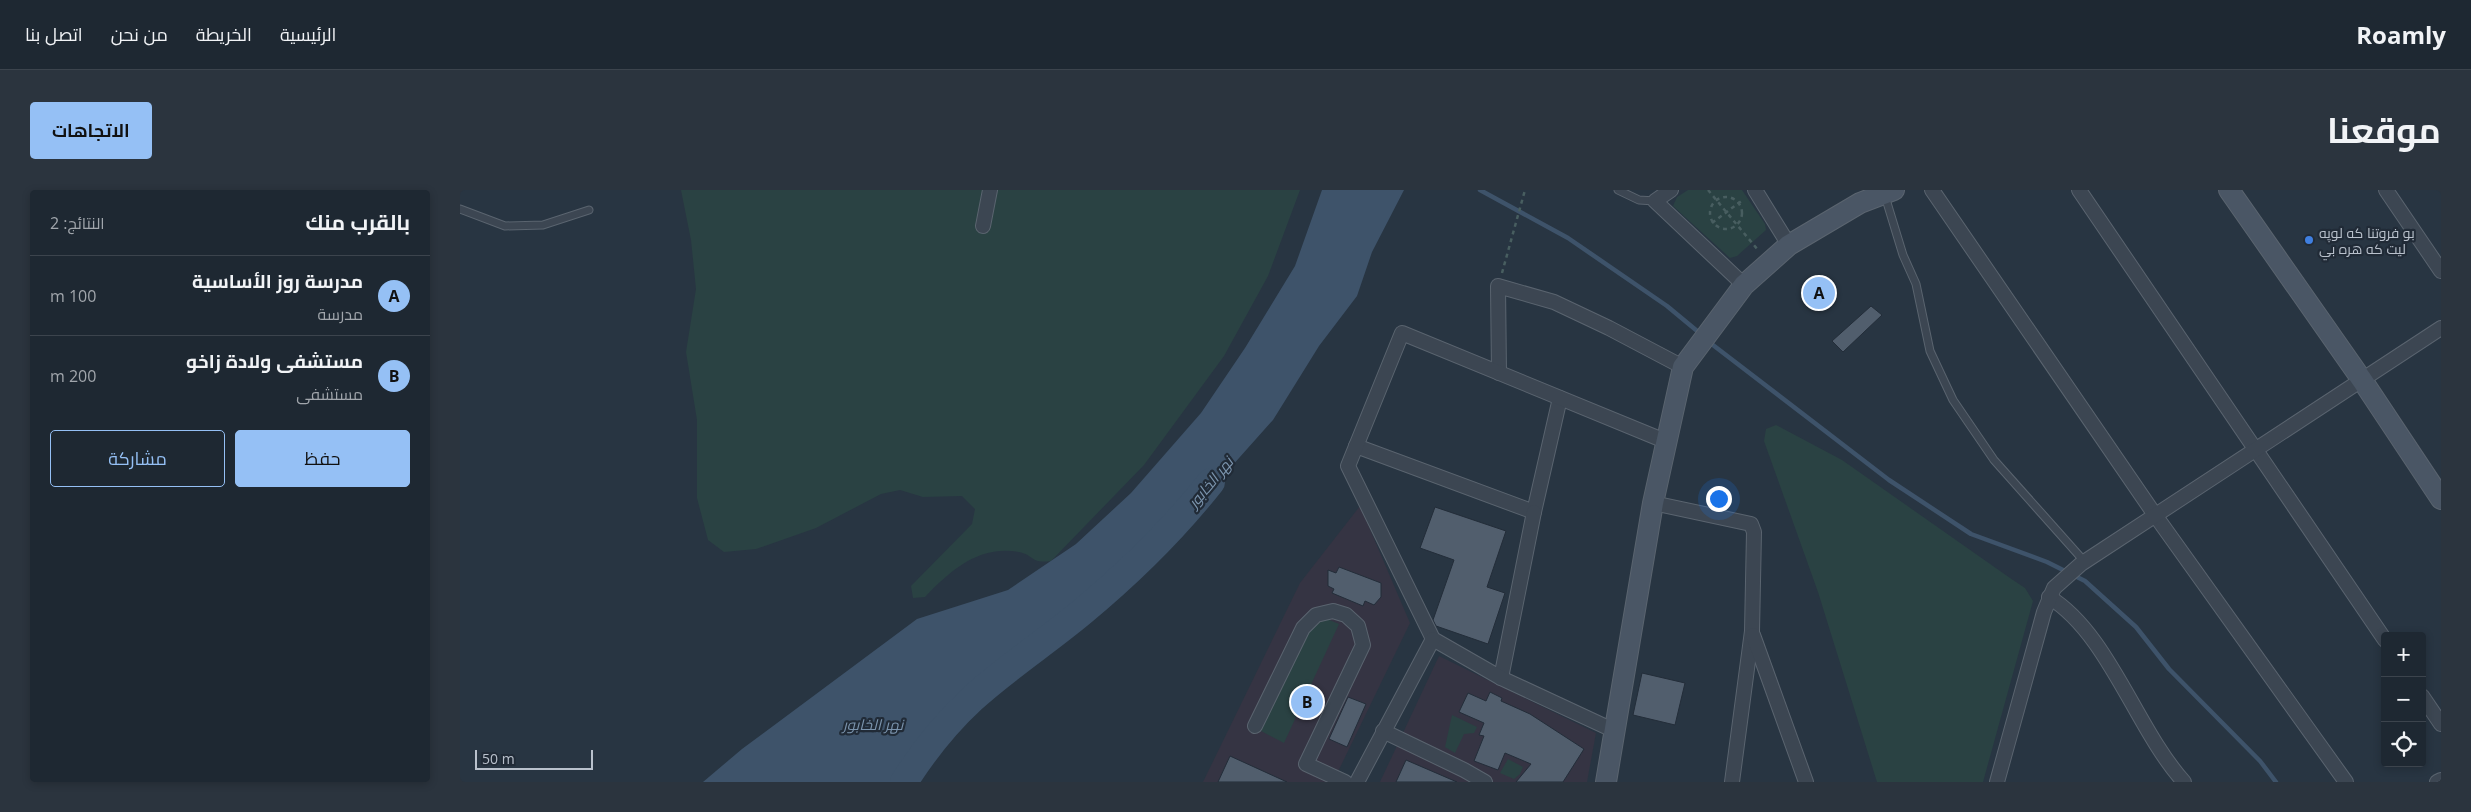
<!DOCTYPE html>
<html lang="ar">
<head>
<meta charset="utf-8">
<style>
  :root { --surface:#1e2832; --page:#2b343e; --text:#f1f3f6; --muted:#a1a6ac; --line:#3c444d; --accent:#95c0f5 }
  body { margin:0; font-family:"Open Sans",Cairo,sans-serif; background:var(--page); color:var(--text); direction:rtl }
  .controls { position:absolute; right:15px; bottom:15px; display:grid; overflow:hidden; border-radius:5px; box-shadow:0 2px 8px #0003 }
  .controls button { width:45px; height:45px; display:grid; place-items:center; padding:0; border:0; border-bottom:1px solid var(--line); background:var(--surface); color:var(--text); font:25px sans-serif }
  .scale { position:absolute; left:15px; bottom:12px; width:118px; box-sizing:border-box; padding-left:5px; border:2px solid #b9c1cc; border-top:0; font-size:14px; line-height:18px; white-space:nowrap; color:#b9c1cc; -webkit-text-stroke:4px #212b37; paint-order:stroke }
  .you { position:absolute; left:1258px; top:308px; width:18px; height:18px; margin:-12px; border:4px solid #fff; border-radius:50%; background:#1a73e8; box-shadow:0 0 0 8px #1a73e833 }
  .badge { display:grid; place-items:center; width:32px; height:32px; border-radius:50%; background:var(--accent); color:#111; font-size:16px; font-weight:700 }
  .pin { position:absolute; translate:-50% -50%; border:2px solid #fff; box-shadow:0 1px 5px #0006 }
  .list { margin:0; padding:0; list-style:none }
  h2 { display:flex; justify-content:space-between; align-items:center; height:65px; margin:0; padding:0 20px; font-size:21px }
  h2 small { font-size:16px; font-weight:400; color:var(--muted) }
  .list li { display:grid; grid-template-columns:32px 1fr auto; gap:15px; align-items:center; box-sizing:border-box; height:80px; padding:0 20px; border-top:1px solid var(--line) }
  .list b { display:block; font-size:19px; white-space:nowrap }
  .list p { margin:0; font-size:16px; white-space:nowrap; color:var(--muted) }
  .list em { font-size:16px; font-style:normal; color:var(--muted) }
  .actions { display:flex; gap:10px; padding:15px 20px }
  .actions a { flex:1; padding:11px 0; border:1px solid var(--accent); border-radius:5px; text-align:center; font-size:18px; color:var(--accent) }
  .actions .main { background:var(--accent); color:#111 }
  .icon { flex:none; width:28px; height:28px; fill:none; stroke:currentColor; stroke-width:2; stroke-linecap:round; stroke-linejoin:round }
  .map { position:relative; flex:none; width:1981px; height:592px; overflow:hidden; direction:ltr; border-radius:5px }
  header { display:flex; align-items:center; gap:30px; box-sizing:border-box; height:70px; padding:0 25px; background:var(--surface); border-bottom:1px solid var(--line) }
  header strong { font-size:24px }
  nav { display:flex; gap:28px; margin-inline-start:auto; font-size:18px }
  .intro { display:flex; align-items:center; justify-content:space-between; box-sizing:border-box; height:120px; padding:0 30px }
  h1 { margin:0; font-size:35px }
  .button { padding:12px 22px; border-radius:5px; background:var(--accent); color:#111; font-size:18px; font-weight:700 }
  main { display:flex; gap:30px; padding:0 30px }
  aside { flex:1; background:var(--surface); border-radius:5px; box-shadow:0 2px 8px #0003 }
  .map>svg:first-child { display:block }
</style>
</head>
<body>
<header>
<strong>Roamly</strong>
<nav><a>الرئيسية</a><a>الخريطة</a><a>من نحن</a><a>اتصل بنا</a></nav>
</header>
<div class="intro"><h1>موقعنا</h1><a class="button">الاتجاهات</a></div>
<main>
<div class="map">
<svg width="1981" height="592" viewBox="0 0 1981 592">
  <rect width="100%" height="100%" fill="#283542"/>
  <g fill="#353443">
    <path d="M900,316L950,433L873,592H743L840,393Z"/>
    <path d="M979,466L1136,543L1127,592H920Z"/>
  </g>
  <g fill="#2a4243">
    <path d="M221,0H840L808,86L764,166L684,275L591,371C571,374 574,365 559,362C519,355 491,380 465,407L453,408L451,396L512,334L515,319L502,306L463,307L440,300L421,304L356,338L296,359L264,362L248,350L237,308V230L226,162L236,99L231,50Z"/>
    <path d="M1228,0H1282L1305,34L1306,40L1277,66L1270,68L1213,16L1217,7Z"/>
    <path d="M1316,235L1382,270L1550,388L1565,398L1573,411L1523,592H1417L1358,402L1304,251L1306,239Z"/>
    <path d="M867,429L879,434L824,553L801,541L847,442L860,430Z"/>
    <path d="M992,525L1017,537L1014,543L1004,544L995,563L985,557Z"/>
    <path d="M1048,569L1063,577L1060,584L1054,589L1040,583Z"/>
  </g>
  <path fill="#3e536a" d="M862,0H944L912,62L897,106L859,156L813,230L771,277L693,354L618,413L531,490L471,553L446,592H243L282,559L457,429L548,400L616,354L671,303L741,223L785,158L835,76Z"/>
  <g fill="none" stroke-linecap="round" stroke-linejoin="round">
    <g stroke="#3e536a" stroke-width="4.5">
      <path d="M1020,0L1108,48L1207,116L1242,145"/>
      <path d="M1249,152L1429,290L1511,344L1587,372L1625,391L1676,437L1709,479L1800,571L1816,592"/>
    </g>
    <path stroke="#3e536a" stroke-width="28" d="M444,592C463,562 485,534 512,509C546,478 586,452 622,422C669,383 713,340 751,292"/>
  </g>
  <g fill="#515e6d" stroke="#232d39">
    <path d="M1411,116L1422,125L1383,162L1372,151Z"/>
    <path d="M975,317L1046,341L1027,397L1045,403L1028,454L976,436L973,430L994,370L960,358Z"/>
    <path d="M879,377L921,393V407L914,415L905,411L903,416L872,403L874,399L868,396V380L876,383Z"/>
    <path d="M1182,483L1225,493L1215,535L1173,525Z"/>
    <path d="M1030,502L1042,508L1041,511L1070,524L1124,559L1103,592H1056L1071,574L1045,563L1038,580L1014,571L1024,546L1019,545L1024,533L999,522L1008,503L1026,511Z"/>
    <path d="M888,507L906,514L887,557L869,549Z"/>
    <path d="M770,566L827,592H758Z"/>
    <path d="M946,570L997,592H936Z"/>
  </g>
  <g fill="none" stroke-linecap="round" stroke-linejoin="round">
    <g stroke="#5a646f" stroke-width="9">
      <g id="lane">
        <path d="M1158,0L1179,10L1195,11"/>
        <path d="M1425,6L1443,65L1456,94L1470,161L1493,210L1534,270L1624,371"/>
        <path d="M0,19L45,36L83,35L129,20"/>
      </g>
    </g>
    <g stroke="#5a646f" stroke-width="16">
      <g id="street">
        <path d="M1211,0L1195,11L1284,95"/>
        <path d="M1295,0L1329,55"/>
        <path d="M1472,0L1695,325L1886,592"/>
        <path d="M1619,0L1925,450"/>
        <path d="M1926,0L1981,81"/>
        <path d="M523,36L530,0"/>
        <path d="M1039,183L1038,96L1094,112L1149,138L1223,177"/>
        <path d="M896,256L1074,322L1100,208"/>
        <path d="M1193,313L1291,334L1294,342L1292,441L1272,592"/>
        <path d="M1589,407C1649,444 1676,539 1724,592"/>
        <path d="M1293,445L1346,592"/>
        <path d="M1041,488L1074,322"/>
        <path d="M1962,506L1981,534"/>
        <path d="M795,536L843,438L856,425L873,421L886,425L898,436L903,455L846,574L885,592"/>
        <path d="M923,541L1004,580L1025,592"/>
        <path d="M1155,541L1041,488L973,449L888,276L942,143L1205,251"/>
        <path d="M897,592L973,449"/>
        <path d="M1537,592L1584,422L1594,398L1621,374L1981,138"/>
        <path d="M1977,592L1981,590"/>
      </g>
    </g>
    <g stroke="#5a646f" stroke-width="22">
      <g id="secondary">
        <path d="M1769,0L1902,190L1981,309"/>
        <path d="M1146,592L1193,313L1223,177L1284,95L1329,55L1400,13L1434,0"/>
      </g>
    </g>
    <g stroke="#485e60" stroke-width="2.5" stroke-dasharray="4 4" stroke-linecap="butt">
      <path d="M1248,0L1298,60"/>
      <circle cx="1266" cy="23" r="16"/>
      <path d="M1252,33L1284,9"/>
      <path d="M1042,83L1065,0"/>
    </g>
    <use href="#lane" stroke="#3c4652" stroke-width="7"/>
    <use href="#street" stroke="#3c4652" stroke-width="14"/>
    <use href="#secondary" stroke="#4a5665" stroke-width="20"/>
  </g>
  <circle fill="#3f7fe0" stroke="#212b37" stroke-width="2" cx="1849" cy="50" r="5"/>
  <g text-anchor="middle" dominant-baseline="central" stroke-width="4.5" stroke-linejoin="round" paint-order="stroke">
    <g font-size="14" fill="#b9c1cc" stroke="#212b37" text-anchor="start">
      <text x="1859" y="42">بو فروتنا كه لوپه<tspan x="1859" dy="16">ليت كه هره بي</tspan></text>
    </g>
    <g font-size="15" font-style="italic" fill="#7b94ad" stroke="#212b37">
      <text transform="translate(750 292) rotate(-50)">نهر الخابور</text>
      <text x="413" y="534">نهر الخابور</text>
    </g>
  </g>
</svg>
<div class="controls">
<button>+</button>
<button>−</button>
<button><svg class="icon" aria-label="locate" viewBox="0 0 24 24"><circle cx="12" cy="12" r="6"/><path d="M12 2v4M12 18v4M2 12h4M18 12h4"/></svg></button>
</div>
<div class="scale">50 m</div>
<div class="you"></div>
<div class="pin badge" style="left:1359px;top:103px">A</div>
<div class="pin badge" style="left:847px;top:512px">B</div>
</div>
<aside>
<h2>بالقرب منك<small>النتائج: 2</small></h2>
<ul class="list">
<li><span class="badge">A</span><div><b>مدرسة روز الأساسية</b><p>مدرسة</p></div><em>100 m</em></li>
<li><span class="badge">B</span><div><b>مستشفى ولادة زاخو</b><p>مستشفى</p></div><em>200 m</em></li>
</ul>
<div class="actions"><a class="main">حفظ</a><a>مشاركة</a></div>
</aside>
</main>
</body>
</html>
